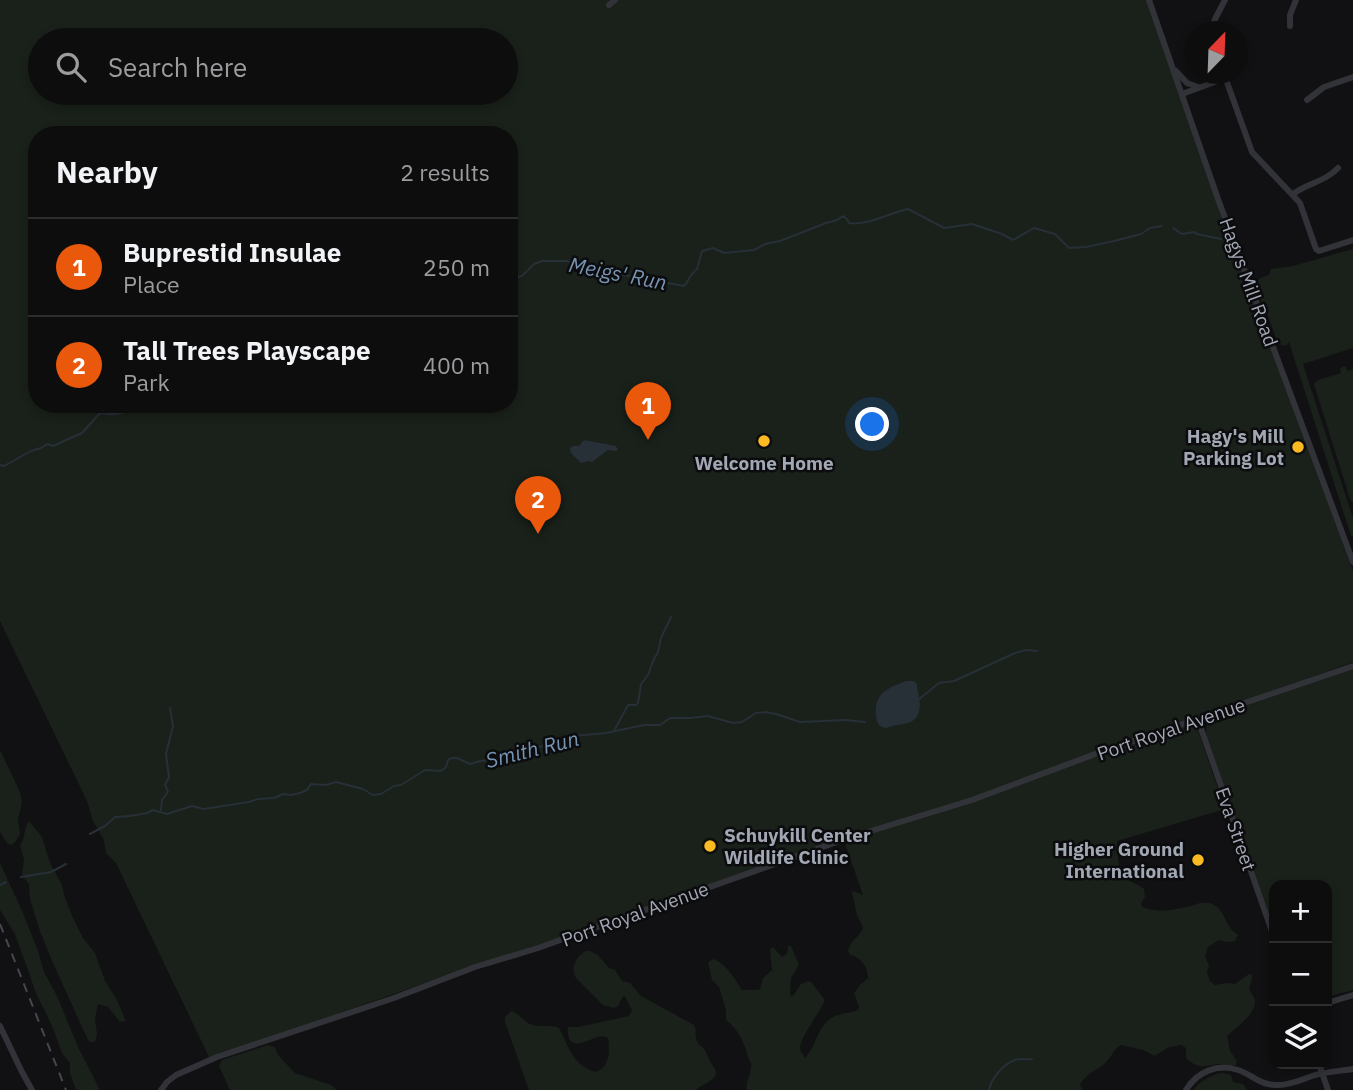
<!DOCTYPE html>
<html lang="en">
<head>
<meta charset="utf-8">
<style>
  :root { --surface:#0d0d0e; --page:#1b1b1c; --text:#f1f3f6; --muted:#9a9c9e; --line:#2d2d2e; --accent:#ea580c }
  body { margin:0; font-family:"IBM Plex Sans",sans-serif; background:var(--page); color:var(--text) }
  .controls { position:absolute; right:21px; bottom:21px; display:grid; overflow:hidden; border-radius:14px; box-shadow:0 4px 10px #0003 }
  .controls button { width:63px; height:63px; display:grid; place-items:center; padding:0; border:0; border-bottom:2px solid var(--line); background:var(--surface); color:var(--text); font:35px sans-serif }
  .compass { position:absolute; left:1185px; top:21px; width:63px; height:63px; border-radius:50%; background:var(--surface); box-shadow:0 4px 10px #0003; rotate:23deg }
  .you { position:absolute; left:873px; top:425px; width:24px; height:24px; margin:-18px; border:5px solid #fff; border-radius:50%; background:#1a73e8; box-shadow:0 0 0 10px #1a73e833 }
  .badge { display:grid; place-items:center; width:46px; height:46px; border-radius:50%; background:var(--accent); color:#fff; font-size:23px; font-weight:700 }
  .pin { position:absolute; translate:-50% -58px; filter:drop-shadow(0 2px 4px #0008) }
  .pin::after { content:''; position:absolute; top:37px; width:24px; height:21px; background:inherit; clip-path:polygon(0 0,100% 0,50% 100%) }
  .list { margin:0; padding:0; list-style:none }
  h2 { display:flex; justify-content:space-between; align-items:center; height:91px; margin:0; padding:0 28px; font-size:30px }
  h2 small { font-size:23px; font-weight:400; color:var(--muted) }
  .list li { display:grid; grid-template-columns:46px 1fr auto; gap:21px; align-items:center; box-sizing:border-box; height:98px; padding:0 28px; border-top:2px solid var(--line) }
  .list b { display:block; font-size:26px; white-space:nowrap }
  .list p { margin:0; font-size:23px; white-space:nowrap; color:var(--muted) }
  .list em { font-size:23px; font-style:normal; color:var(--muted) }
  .icon { flex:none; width:38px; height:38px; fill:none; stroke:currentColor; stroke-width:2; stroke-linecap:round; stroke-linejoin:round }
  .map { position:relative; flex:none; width:1353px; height:1090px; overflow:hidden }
  .search { position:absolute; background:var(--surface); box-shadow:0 4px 10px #0003; left:28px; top:28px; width:490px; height:77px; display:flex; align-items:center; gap:18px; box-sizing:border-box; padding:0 24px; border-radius:38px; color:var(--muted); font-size:26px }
  .panel { position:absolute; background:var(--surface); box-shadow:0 4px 10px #0003; left:28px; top:126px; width:490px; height:287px; border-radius:28px }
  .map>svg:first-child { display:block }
</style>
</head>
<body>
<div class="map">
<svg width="1353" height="1090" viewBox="0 0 1353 1090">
  <rect width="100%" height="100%" fill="#111113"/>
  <g fill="#19211a" fill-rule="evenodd">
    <path d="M0,0H1147L1353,571V662L1194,719L1225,809L1117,841C1119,856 1115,870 1128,880C1133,883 1139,885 1144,889L1145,897L1141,903L1142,907C1155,913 1173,910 1187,907C1195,905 1206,899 1214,905C1223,910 1225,920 1230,928C1232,931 1236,933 1238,935L1235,941L1227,942L1219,940L1208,947L1205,957L1209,965L1207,973L1210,981L1215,985L1226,983L1235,984L1249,974L1252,975V979L1249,989C1250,991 1254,997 1255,1000C1257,1014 1235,1028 1227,1036L1230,1051L1237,1061L1236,1065C1230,1066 1225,1064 1218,1064C1203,1066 1199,1070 1186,1058V1048L1181,1045L1169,1047L1155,1056L1143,1050L1121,1045C1113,1049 1112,1057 1106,1062C1095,1073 1089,1070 1080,1085L1083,1090H747C745,1082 750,1077 751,1068C752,1062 750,1063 748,1057C744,1042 739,1030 726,1020V1010L719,987L712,980L708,962L714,959C728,966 734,978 742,990H757L760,989L763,978L772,970L770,949L773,947L782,957L787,954L788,946H791L799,965L791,978L790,995L793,996L801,984L808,981L812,983L825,1000C820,1012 802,1035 800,1047C800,1052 803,1054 805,1058C817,1046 817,1024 835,1016C842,1013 851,1013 858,1010L859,1007L854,993L860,985L868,978C868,967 861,957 850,955L848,951C850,940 860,937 863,928C862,924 860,921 858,918C857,915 853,897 852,893L853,891L863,895L843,838L529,949L484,962L210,1059L116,863L106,853L104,840L93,821L87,801L0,621ZM40,40H506V93H40ZM37,135H509V404H37Z"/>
    <path d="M1353,249V348L1303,364L1353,518V536H1351L1289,342L1285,346L1278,344L1268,316L1260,299L1257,282L1260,278L1269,275L1271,269L1293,266Z"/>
    <path d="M1345,366L1348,371L1353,369V503L1350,499L1314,384L1318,380L1341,373L1340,368Z"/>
    <path d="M1353,669V990L1327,997V885H1274V928L1207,737C1205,727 1207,720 1216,716Z"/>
    <path d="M0,750L20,792L22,803L18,819L20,834L15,842L11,845L7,843L0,832Z"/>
    <path d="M29,821L42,837L50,863L62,885L65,898L73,918L83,938L95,953L105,981L117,1000L125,1019V1021L120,1022L108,1007L98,1004L95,1019L97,1034L95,1042H90L88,1040L53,963L40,931L30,899L29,885L22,874L24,859L20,845C26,838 23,828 29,821Z"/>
    <path d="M0,863L23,913L38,951L44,972L57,996L78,1047L100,1090H76L70,1073V1063L62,1053L52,1026L36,993L15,934L0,910Z"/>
    <path d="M585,951H590L598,955L609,968L615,970L622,981L630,983L641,996L694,1025C697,1031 694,1035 697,1041C701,1049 700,1043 705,1050C706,1052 709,1059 710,1061C712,1066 718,1070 715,1076C711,1083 702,1084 696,1090H529L505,1022V1017L511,1011C520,1014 522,1020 530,1024C540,1028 550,1024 559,1028C569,1047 573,1066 596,1072C610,1067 610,1051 608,1038C606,1037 604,1036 602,1036C591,1037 566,1057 568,1027H578L629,1016L632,1010L625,996H623L618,1006L614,1008L603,1005L576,978C570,968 576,957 585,951Z"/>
    <path d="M268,1045L275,1047L278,1055L295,1073L331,1085L337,1090H230L219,1066L222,1060Z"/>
    <path d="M1222,1073L1231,1075L1233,1082L1243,1084L1247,1090H1193C1200,1082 1211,1074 1222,1073Z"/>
  </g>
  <g fill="#272f37">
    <path d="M584,440C595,442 606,444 616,446L618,450L616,451L608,450L592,462L589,461L581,463L571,453L570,448L573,446H579Z"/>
    <path d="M906,681H914L917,684C917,693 922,702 919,711C916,725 904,723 893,726C888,727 887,729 882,727C877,725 876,719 876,713C874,693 890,687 906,681Z"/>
  </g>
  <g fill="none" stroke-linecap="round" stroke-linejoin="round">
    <g stroke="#272f37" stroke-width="2">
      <path d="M1173,228L1182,234L1194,232L1197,234L1221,239"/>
      <path d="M509,275L518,277L522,276L534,264L542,261H566L607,272L684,286C690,279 689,275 697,269L702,251L713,248L724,253L754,250L765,244L780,241L826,223L837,220L843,216L847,219L849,223C867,226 889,213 908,209L944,228L972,224L1002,234L1013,240L1034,228L1055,234L1069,248L1086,247L1114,241L1141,234L1150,228L1162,226"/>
      <path d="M0,465L4,466L31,451L41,448L47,444L53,446L82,433L100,413C104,413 108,414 112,414C122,415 133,409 141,404"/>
      <path d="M918,700L939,683L954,681L1015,653L1026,650L1037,651"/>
      <path d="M614,731L628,705H636L638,703L641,684L648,675L653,661L658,652L661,638L671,617"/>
      <path d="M161,810L162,800L168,792L165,785L169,777L166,754L173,726L170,708"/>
      <path d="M90,834L105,826L115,817L130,816L147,813L153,810L167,814L192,806L204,809L249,802L258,799L274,798L283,794L291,795L300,793L307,790L311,784L326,785L336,782L363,789L373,795L381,794L394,786L401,785L425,770L441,771L446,767L448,760L452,758H457L470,764L480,761L499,759L543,746H551L573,736L606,733L644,725H660L670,718H690L708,716L733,723L742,722L756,713L766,712L776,714L800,722L846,720L865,722"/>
      <path d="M21,877L51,872L66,864"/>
      <path d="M0,885L6,882"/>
      <path d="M989,1090C991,1079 1003,1064 1015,1060C1020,1058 1027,1060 1032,1059"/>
    </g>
    <g stroke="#323338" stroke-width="6">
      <path d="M1149,0L1218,199L1353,562"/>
      <path d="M609,5L615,0"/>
      <path d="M1290,26V15L1296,0"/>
      <path d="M1212,32L1215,19L1225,0"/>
      <path d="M1176,71L1187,83L1198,87"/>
      <path d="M1224,74L1252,152L1300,203L1316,249L1319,251L1353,240"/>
      <path d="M1182,94L1226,78"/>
      <path d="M1307,100L1324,87L1353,77"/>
      <path d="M1293,194C1307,183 1325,182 1338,168"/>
      <path d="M1198,720L1274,937"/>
      <path d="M1327,1003L1353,995"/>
      <path d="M0,1026L22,1072L32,1090"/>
      <path d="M1319,1064L1328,1090"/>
      <path d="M161,1090L167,1082L176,1075L217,1057L394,998L475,967L538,948L848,838L972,800L1098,753L1353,666"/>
      <path d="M1186,1090C1197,1072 1217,1063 1238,1070C1253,1075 1261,1086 1278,1085C1292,1085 1303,1079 1315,1075C1326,1072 1341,1071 1353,1069"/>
    </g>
    <path stroke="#45474d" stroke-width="2" stroke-dasharray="9 7" stroke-linecap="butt" d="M0,924L66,1090"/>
  </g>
  <g fill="#fbba21" stroke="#0c0c0e" stroke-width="2.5">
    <circle cx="764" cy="441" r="7"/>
    <circle cx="1298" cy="447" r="7"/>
    <circle cx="710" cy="846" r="7"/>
    <circle cx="1198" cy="860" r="7"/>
  </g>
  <g text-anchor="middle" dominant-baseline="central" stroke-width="5" stroke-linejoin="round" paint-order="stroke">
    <g font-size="19" fill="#a2a7b4" stroke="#0c0c0e">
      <text transform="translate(1249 282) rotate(70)">Hagys Mill Road</text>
      <text transform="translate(1171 729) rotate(-19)">Port Royal Avenue</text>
      <text transform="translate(1236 829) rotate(71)">Eva Street</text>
      <text transform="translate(635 914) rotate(-20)">Port Royal Avenue</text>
    </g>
    <g font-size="19" font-weight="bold" fill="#a2a7b4" stroke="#0c0c0e" text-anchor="end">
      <text x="1284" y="436">Hagy's Mill<tspan x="1284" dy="22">Parking Lot</tspan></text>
      <text x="764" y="463" text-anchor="middle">Welcome Home</text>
      <text x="724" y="835" text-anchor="start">Schuykill Center<tspan x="724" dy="22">Wildlife Clinic</tspan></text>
      <text x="1184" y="849">Higher Ground<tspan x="1184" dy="22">International</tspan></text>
    </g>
    <g font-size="21" font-style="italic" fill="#7694b2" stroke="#0c0c0e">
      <text transform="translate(618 273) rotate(11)">Meigs' Run</text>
      <text transform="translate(532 749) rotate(-14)">Smith Run</text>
    </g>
  </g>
</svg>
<div class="controls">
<button>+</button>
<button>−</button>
<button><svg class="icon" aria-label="layers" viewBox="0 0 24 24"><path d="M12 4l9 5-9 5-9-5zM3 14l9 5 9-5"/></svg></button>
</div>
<svg class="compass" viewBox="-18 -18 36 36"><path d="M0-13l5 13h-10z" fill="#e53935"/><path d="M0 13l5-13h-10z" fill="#9a9c9e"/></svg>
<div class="you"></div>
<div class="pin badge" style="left:648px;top:440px">1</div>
<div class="pin badge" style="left:538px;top:534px">2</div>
<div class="search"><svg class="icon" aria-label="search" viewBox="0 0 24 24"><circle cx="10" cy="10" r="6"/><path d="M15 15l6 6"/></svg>Search here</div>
<section class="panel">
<h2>Nearby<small>2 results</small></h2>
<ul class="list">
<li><span class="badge">1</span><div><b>Buprestid Insulae</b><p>Place</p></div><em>250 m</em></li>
<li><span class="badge">2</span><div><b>Tall Trees Playscape</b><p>Park</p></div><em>400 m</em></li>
</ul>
</section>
</div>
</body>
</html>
